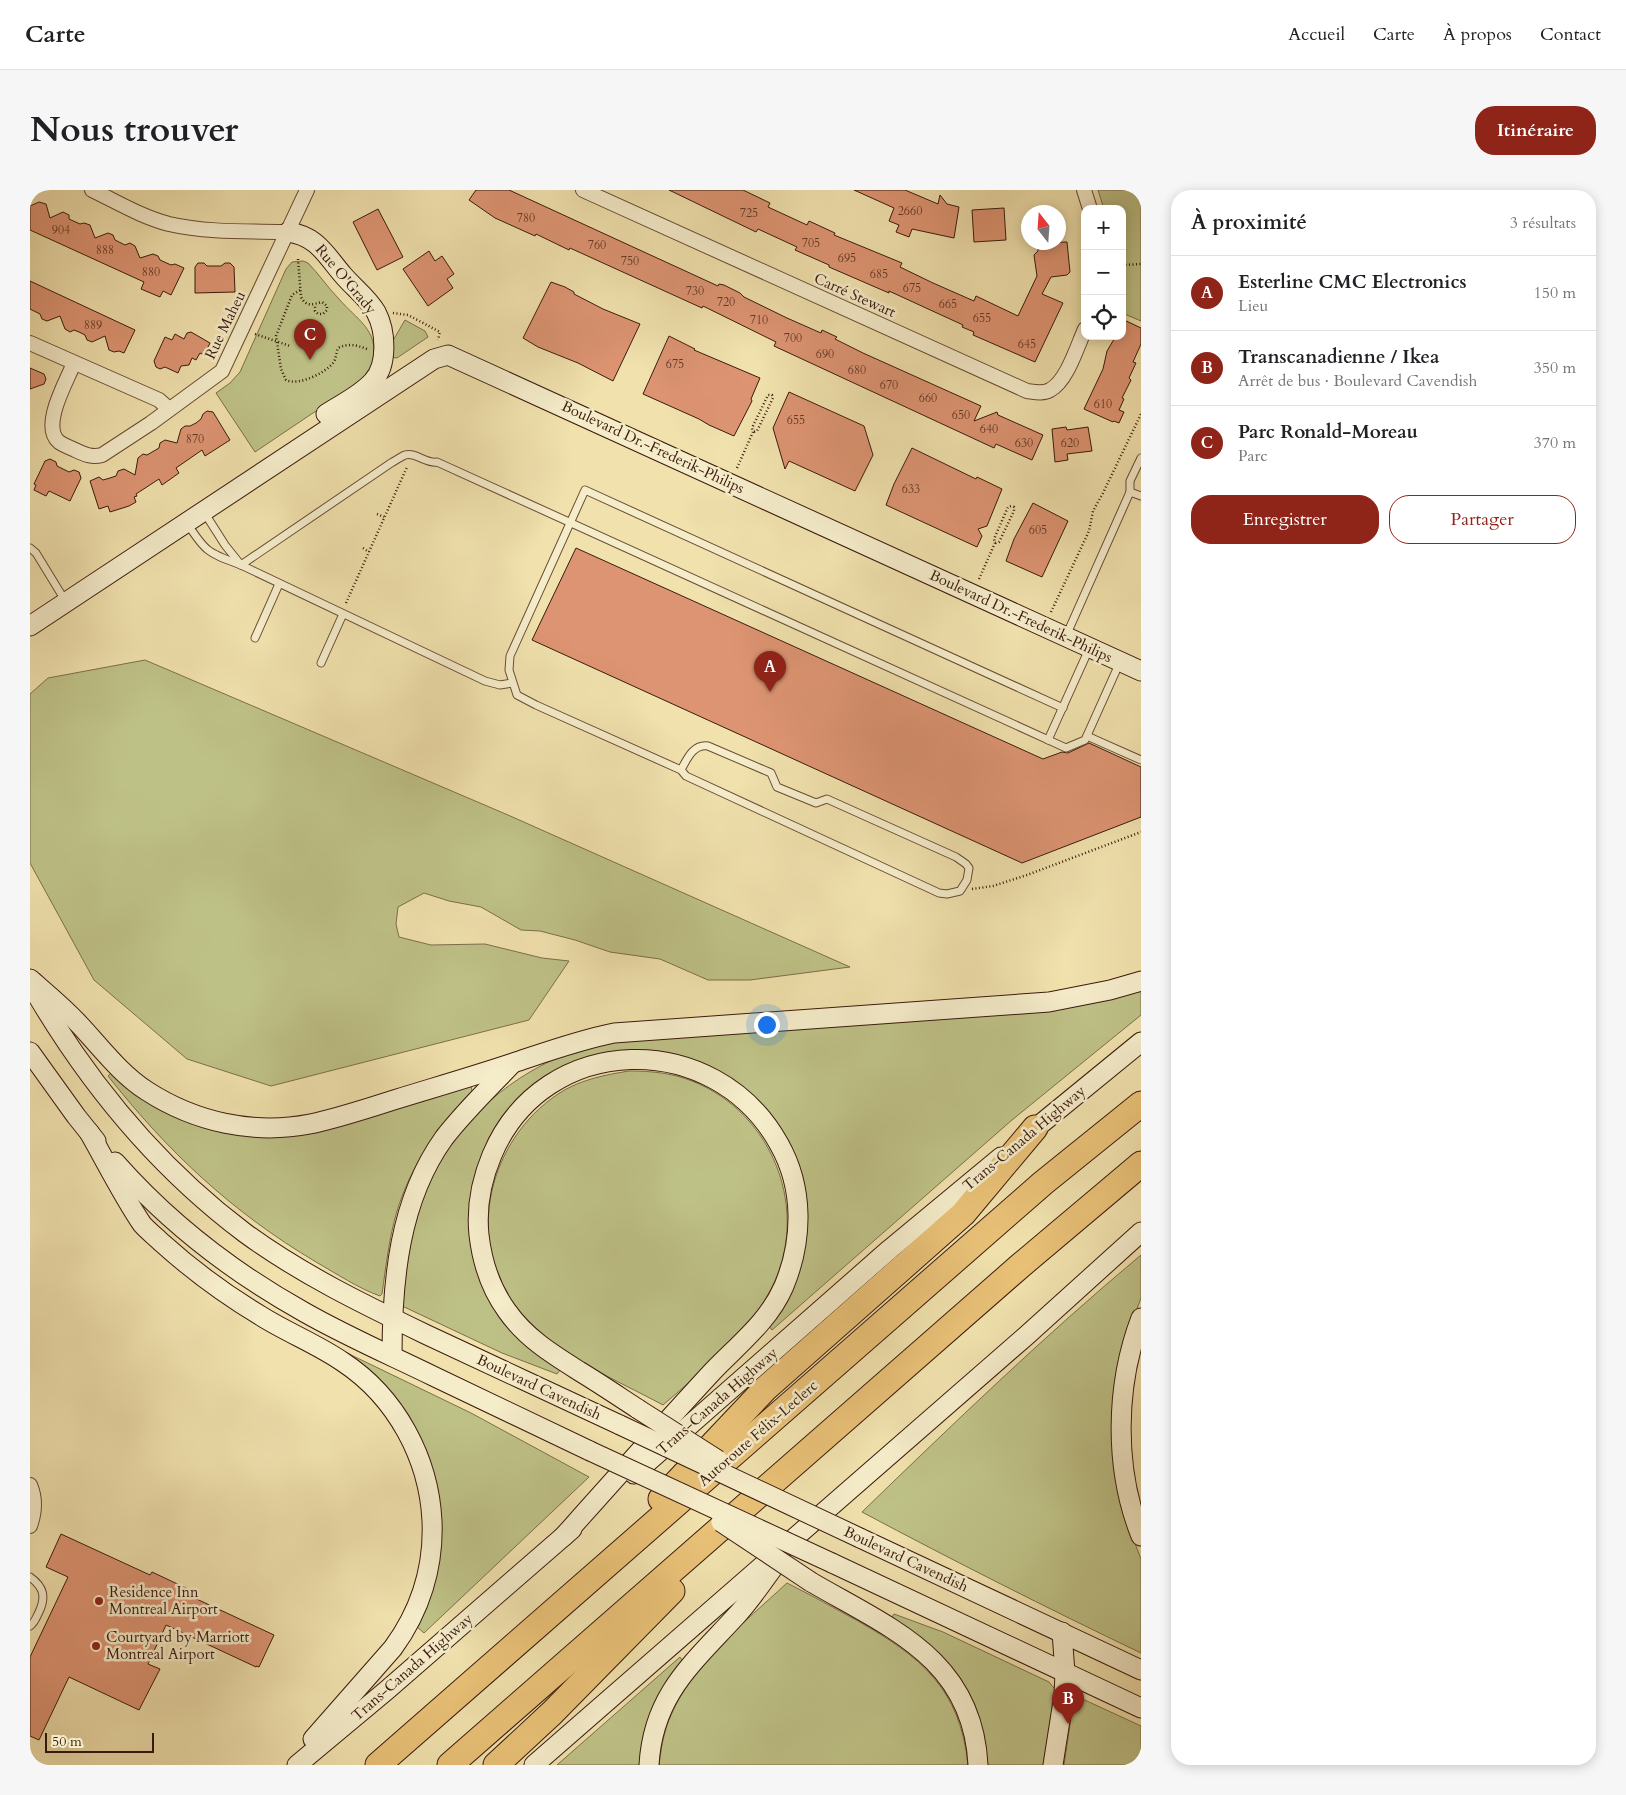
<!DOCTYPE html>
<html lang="fr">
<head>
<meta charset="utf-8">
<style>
  :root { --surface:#fff; --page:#f6f6f6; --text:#202124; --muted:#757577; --line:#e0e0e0; --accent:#8f2418 }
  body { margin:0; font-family:Cardo,serif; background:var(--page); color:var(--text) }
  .controls { position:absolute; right:15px; top:15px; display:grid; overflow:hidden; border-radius:10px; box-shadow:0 2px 12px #0003 }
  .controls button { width:45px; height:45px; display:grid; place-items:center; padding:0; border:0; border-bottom:1px solid var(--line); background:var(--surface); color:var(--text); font:25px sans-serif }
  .compass { position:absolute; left:991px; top:15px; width:45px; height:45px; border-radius:50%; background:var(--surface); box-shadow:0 2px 12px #0003; rotate:343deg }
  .scale { position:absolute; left:15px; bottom:12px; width:109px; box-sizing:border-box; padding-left:5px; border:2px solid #3a1a0d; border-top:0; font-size:14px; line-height:18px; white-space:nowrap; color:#3a1a0d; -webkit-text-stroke:4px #f5ecca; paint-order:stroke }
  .you { position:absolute; left:736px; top:834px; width:18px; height:18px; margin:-12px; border:4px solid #fff; border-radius:50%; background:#1a73e8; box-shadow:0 0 0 8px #1a73e833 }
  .badge { display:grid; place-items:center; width:32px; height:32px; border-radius:50%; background:var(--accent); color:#fff; font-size:16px; font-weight:700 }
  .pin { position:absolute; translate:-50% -41px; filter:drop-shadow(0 1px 2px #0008) }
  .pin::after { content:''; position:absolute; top:26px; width:18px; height:15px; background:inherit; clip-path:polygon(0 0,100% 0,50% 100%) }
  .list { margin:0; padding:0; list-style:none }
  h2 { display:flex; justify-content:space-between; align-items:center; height:65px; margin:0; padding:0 20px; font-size:21px }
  h2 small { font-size:16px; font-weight:400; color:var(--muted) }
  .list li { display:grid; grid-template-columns:32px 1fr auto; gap:15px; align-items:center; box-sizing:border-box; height:75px; padding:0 20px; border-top:1px solid var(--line) }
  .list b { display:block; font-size:19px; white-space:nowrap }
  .list p { margin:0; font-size:16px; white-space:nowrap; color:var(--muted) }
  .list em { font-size:16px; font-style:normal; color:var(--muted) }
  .actions { display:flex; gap:10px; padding:15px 20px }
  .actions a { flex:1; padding:11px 0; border:1px solid var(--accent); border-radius:20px; text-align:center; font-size:18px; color:var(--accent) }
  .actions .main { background:var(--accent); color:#fff }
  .icon { flex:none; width:28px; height:28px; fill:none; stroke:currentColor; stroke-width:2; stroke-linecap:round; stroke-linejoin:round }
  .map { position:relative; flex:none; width:1111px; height:1575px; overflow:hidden; border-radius:20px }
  header { display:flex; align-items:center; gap:30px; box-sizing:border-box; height:70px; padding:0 25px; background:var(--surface); border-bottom:1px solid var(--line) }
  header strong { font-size:24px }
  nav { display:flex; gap:28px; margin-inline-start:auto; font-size:18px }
  .intro { display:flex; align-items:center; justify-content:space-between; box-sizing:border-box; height:120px; padding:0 30px }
  h1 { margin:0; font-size:35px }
  .button { padding:12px 22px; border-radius:20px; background:var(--accent); color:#fff; font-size:18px; font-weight:700 }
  main { display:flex; gap:30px; padding:0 30px }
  aside { flex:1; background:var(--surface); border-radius:20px; box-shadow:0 2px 12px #0003 }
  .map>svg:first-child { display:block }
</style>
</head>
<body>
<header>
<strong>Carte</strong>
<nav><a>Accueil</a><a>Carte</a><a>À propos</a><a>Contact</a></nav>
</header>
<div class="intro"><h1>Nous trouver</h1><a class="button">Itinéraire</a></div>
<main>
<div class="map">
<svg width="1111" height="1575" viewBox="0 0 1111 1575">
  <rect width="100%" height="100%" fill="#f0e1ad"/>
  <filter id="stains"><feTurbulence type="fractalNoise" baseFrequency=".004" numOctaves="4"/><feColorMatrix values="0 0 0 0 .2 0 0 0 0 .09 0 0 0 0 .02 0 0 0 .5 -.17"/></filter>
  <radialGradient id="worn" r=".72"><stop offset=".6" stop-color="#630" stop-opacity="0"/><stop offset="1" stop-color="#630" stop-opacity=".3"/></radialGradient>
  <g fill="#bec186" stroke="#7c6e4a">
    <path d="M1068,0H1111V131L1092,123V19H1074Z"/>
    <path d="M273,71L278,73C289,84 298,98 309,109C326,129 349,140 343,170C341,178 338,184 332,190L225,262L186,203L200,193L210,182L256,79L262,72Z"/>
    <path d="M375,130L395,141L398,147L367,168L360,167L361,154Z"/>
    <path d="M115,470L478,625L820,777L720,790H678L630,769L580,762L545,750L510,741L491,740L451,717L419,711L394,703L368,717L366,734L369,747L401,755L455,754L512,768L539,771L499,830L241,896L157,869L64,790L0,673V504L18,488Z"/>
    <path d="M1111,799V825L982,930L742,1140L739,1136L767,1085L751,942L733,918L600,863L475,925L466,938L454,961L442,1002L478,1137L500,1159L530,1180L527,1184L472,1163L370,1115C373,1096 376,1077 379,1059C381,1049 382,1038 385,1029C409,954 457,899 529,867C546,860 566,856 584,851L1041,817L1087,807Z"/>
    <path d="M599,881C621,881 642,883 662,891C744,923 781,1022 741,1099C719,1142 669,1184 633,1215C583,1188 522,1164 486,1117C434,1049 459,950 528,904C549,890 574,885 599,881Z"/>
    <path d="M81,883L209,944L441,895L442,901C409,935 381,975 367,1021C359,1048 356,1076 352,1104L350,1106C328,1098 307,1084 286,1072C202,1022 138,962 78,886Z"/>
    <path d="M1111,1065V1108L1094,1154L1104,1351L1111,1369V1463C1017,1418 924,1371 832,1322C923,1234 1014,1146 1111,1065Z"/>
    <path d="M317,1163L441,1223L559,1287L394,1443L386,1436L404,1293L316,1164Z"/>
    <path d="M757,1393C781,1405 804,1418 828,1431C891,1467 930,1498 938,1575H629C631,1560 633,1545 639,1530C661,1474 714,1433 757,1393Z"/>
    <path d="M864,1424L913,1442L1019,1492L1024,1498L1027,1497L1016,1575H956L952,1546L861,1428Z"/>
    <path d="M650,1467L653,1471L611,1575H527Z"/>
    <path d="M1046,1506L1111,1536V1575H1034L1044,1508Z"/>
  </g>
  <g fill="#dd9472" stroke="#3a1a0d">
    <path d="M446,0H479L688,96L689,94L694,95L710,103L714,107L757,128L791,143L792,140L807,147L805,149L833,163L951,216L944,231L967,222L968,225L1013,245L1002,270L966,254L964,258L744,156L746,152L673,116L672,118L540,58L539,60L506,44L505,46L465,28L439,10Z"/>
    <path d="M639,0H713L740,13L738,17L777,35L779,31L805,43L804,45L872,73L870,77L903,93L944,111L946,106L988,126L1007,86L1004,65L1008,61V53L1037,52L1040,82L1037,85L1021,87L1012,104L1033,113L1005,172L943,145L944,142L932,137L933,135L859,101V103L799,77V75L765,60L767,57L728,39L726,42Z"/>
    <path d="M824,0H875L908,14L910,5L917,14L929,17L924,48L882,39L879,47L866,42L869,35L859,31L864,18Z"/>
    <path d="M9,12L16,14L20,28L33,22L39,25V29L50,34L54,33L60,35L65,48L78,43L83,45L85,50L95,55L100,53L105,56L110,68L123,64L128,66L130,70L141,75L145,74L154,78L141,105L133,101L130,107L111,99L114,92L0,40V16Z"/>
    <path d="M974,18L976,50L944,52L942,20Z"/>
    <path d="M348,19L373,67L347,80L323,32Z"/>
    <path d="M399,61L405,71L412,66L424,84L417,89L423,98L398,116L373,79Z"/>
    <path d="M168,73H174L177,76H191L195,73H200L204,77L205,102L165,103V77Z"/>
    <path d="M0,91L105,140L94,163L89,161L84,162L79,160L75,146L62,152L57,150L55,145L49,142L44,140L40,142L35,139L30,126L17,131L12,129L10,124L0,119Z"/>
    <path d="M521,92L535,97L544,102V104L573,119L610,134L583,191L548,173L508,157L493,148Z"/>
    <path d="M1092,129L1111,138V154L1103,172L1106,173L1099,188L1101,190L1092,208L1094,209L1089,220L1094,222L1089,233L1084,231L1083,232L1054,219L1073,179L1077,161L1086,146H1092Z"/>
    <path d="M161,142L180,153L174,165L170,163L166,170L162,168L159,175L151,176L148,183L135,177L130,179L126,177L124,171L135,147L142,150L145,144L154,149L157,143Z"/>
    <path d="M639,146L665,159L664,160L730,188L721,209L722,211L704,246L679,235L669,229L613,204Z"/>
    <path d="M0,178L14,184L16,189L14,194L0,199Z"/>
    <path d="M759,202L834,236L843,265L825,301L759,271L755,279L743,238Z"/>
    <path d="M177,221L183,222L200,250L175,266L172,260L146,278L149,283L132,295L129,289L106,304L107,306L104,307L106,312L99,316L80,322L78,316L69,319L60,291L69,287L73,290L80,288L86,286L88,281L94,279L105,285L108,268L113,264L117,265L129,258L130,253L135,250L147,253L151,239L155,236H160L166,233L171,229L173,224Z"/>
    <path d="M1036,237L1037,240L1058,237L1062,261L1037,264L1038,270L1025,272L1022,239Z"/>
    <path d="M882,258L946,289L947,287L972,299L957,336L948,339L952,346L947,357L856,315L864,294Z"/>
    <path d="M20,269L26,272L27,276L39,282L44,280L49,282L51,288L40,311L19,301L16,306L4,300L6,295L4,294L15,271Z"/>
    <path d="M1003,313L1038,331L1012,387L976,371L984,349Z"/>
    <path d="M546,358L1013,569L1032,562L1038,563L1059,553L1111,577V627L992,673L502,450Z"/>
    <path d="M31,1344L120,1385L122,1382L158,1399L157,1402L159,1403L158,1405L244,1445L229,1477L226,1476V1477L136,1435L118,1474L130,1479L109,1520L39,1487L9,1550L0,1546V1467L38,1387L16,1377Z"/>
  </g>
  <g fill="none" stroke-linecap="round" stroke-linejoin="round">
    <g stroke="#684c35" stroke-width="9">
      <g id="lane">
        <path d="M1100,302V291L1111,268"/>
        <path d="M174,322L195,355L211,375"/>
        <path d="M157,333C176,363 179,363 211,375L455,491L470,495L482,493"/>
        <path d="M0,358L6,363L36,412"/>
        <path d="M211,375L361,273C365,271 370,267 375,265C386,262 396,274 407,272L1036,558L1055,550L1090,472"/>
        <path d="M1036,446L1100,302L1111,306"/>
        <path d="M225,448L249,394"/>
        <path d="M291,473L313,424"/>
        <path d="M1057,546L1111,570"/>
        <path d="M1018,550L1059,459"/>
        <path d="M651,580C657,569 663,554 678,556L741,583L747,597L786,613L797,609L926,667L936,674L939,678L937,690L930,701L917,704L909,703L656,586L651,580L506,515L487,505L479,480L480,466L555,300L1033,518"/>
        <path d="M0,1387C14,1397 16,1407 9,1422C6,1428 5,1432 0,1436"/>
      </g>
    </g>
    <g stroke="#684c35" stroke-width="16">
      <g id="street">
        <path d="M62,0C87,12 112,27 139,34C178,43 219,41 258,42"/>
        <path d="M553,0L997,201C1005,202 1013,204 1020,200C1037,191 1047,157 1055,139"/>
        <path d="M1054,0L1060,19"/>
        <path d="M0,153L129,210L139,219"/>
        <path d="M44,173C37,191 10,236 29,252C33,255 39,257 43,259C54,264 61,268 72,265L121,233L192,181L277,0"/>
        <path d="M0,1295C6,1309 5,1322 0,1336"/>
      </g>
    </g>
    <g stroke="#3a1a0d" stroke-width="21">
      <g id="secondary">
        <path d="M258,42C287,46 295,64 313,85C323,97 338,108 346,122C356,141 358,175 343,191C331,205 311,214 296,224"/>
        <path d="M0,436L404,169L418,165L1111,481"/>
        <path d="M0,789C16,803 33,817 47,832C70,856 89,883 117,901C165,932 223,945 280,934C309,928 338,918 367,909C406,897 444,886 483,873C516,862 549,850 584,843L1019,812L1080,800L1111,791"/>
        <path d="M4,800C59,894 127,977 215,1043C271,1084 333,1114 395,1144C460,1174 525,1205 590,1235"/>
        <path d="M0,862L46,926L66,951"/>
        <path d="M59,942C76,972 93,1006 112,1034C117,1040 125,1046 131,1052C162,1080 196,1105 231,1126C258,1143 287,1154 313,1172C366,1207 399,1268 402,1331C404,1377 390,1421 363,1458L283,1549"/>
        <path d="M996,946L1111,852"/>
        <path d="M85,972C138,1032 204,1083 274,1122C316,1146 360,1165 403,1186C456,1211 508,1236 560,1261"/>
        <path d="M1111,1128C1085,1196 1084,1279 1111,1346"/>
        <path d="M362,1166C362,1091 369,1011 414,948C434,922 458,899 481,875"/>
        <path d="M604,1284L860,1059L971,967"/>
        <path d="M533,1347C583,1291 632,1236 683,1181C709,1154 739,1131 754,1096C773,1050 774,998 749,954C685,838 514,841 462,965C451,991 446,1016 449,1045C452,1071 461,1099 477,1121C496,1148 522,1164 549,1181C569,1193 588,1206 608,1219"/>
        <path d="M830,1348L1111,1480"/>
        <path d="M802,1373L1111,1518"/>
        <path d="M781,1392C860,1438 943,1469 948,1575"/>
        <path d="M267,1575L357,1500L542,1339"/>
        <path d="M504,1575L996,1146L1111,1042"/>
        <path d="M619,1575C623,1505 662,1474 706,1426C721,1410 734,1390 748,1371"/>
        <path d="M1023,1575L1034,1505L1035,1483L1032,1442"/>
      </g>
    </g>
    <g stroke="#3a1a0d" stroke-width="27">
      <g id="highway">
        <path d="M631,1309L735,1199L933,1024L1005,938"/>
        <path d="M348,1575L1013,993L1111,914"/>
        <path d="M420,1575L990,1076L1111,974"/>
        <path d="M466,1575L522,1523L642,1401"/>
      </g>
    </g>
    <g stroke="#3a1a0d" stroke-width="2.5" stroke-dasharray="1 2.5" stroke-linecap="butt">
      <path d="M268,69L271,107C277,118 283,114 292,112L297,116V120L293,124H288L285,121V116"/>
      <path d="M1092,75L1111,74"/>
      <path d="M270,100L262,105L246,146L251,179L256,190C269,196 295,183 303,173C306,169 306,163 308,158C318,153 327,155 337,159"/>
      <path d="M363,123L378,125L410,142L408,150"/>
      <path d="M225,144L260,156"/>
      <path d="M707,278L723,242L722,238L738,205H742L743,208L727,241L723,242"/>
      <path d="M347,324L354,327"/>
      <path d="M333,358L339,362"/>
      <path d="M949,389L965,353L964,349L978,317L981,316L984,317V321L969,352L965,353"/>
      <path d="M316,413L377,277"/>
      <path d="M1021,422L1059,341L1063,321L1073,303L1111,224"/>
      <path d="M942,699L963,696L997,685L1111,642"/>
    </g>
    <use href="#lane" stroke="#f5ecca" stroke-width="7"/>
    <use href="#street" stroke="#f5ecca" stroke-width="14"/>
    <use href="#secondary" stroke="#f5ecca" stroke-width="19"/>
    <use href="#highway" stroke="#e8c076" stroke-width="25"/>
    <g stroke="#3a1a0d" stroke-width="21" stroke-linecap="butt">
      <g id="secondary-bridge">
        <path d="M608,1219L688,1270"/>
        <path d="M590,1235L830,1348"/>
        <path d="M560,1261L802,1373"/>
        <path d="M691,1332L781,1392"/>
      </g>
    </g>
    <use href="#secondary-bridge" stroke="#f5ecca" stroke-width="19"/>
  </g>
  <g fill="#8f2418" stroke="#f5ecca" stroke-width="2">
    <circle cx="69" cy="1411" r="5"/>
    <circle cx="66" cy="1456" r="5"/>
  </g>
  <g text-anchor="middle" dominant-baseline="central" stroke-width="5" stroke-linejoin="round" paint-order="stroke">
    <g font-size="12" fill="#633826">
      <text x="880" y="21">2660</text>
      <text x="719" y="23">725</text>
      <text x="496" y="28">780</text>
      <text x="31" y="40">904</text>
      <text x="781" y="53">705</text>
      <text x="567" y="55">760</text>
      <text x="75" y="60">888</text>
      <text x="817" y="68">695</text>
      <text x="600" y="71">750</text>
      <text x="121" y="82">880</text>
      <text x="849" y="84">685</text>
      <text x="882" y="98">675</text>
      <text x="665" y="101">730</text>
      <text x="696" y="112">720</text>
      <text x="918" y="114">665</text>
      <text x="952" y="128">655</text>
      <text x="729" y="130">710</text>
      <text x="63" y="135">889</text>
      <text x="763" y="148">700</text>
      <text x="997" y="154">645</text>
      <text x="795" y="164">690</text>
      <text x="645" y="174">675</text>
      <text x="827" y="180">680</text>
      <text x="859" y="195">670</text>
      <text x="898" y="208">660</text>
      <text x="1073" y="214">610</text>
      <text x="931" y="225">650</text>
      <text x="766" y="230">655</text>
      <text x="959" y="239">640</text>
      <text x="165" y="249">870</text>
      <text x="994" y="253">630</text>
      <text x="1040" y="253">620</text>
      <text x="881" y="299">633</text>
      <text x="1008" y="340">605</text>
    </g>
    <g font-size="15" fill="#3a1a0d" stroke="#f5ecca">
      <text transform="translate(316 89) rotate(50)">Rue O'Grady</text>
      <text transform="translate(825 105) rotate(24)">Carré Stewart</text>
      <text transform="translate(195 135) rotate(-64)">Rue Maheu</text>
      <text transform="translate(623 257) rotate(25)">Boulevard Dr.-Frederik-Philips</text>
      <text transform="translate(991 426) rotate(25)">Boulevard Dr.-Frederik-Philips</text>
      <text transform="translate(994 948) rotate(-40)">Trans-Canada Highway</text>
      <text transform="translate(509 1197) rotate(25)">Boulevard Cavendish</text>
      <text transform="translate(687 1211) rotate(-41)">Trans-Canada Highway</text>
      <text transform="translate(728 1243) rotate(-41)">Autoroute Félix-Leclerc</text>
      <text transform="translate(876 1369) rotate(25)">Boulevard Cavendish</text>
      <text transform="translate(382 1477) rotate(-41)">Trans-Canada Highway</text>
    </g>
    <g font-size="15" fill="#3a1a0d" stroke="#f5ecca" text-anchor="start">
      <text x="79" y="1402">Residence Inn<tspan x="79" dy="17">Montreal Airport</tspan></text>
      <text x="76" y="1447">Courtyard by Marriott<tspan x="76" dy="17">Montreal Airport</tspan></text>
    </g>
  </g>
  <rect width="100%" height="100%" filter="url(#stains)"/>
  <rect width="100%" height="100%" fill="url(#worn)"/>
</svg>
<div class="controls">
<button>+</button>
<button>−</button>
<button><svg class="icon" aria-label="locate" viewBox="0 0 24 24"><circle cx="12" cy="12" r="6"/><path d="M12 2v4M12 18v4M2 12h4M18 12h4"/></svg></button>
</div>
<svg class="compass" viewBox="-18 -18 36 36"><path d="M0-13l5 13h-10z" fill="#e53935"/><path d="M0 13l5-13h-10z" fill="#757577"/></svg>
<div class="scale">50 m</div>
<div class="you"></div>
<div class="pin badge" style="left:740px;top:502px">A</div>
<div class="pin badge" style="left:1038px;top:1534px">B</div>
<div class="pin badge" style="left:280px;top:170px">C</div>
</div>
<aside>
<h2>À proximité<small>3 résultats</small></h2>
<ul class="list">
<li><span class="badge">A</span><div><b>Esterline CMC Electronics</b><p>Lieu</p></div><em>150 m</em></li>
<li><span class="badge">B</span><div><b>Transcanadienne / Ikea</b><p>Arrêt de bus · Boulevard Cavendish</p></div><em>350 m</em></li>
<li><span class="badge">C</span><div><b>Parc Ronald-Moreau</b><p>Parc</p></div><em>370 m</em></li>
</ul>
<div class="actions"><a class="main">Enregistrer</a><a>Partager</a></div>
</aside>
</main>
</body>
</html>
